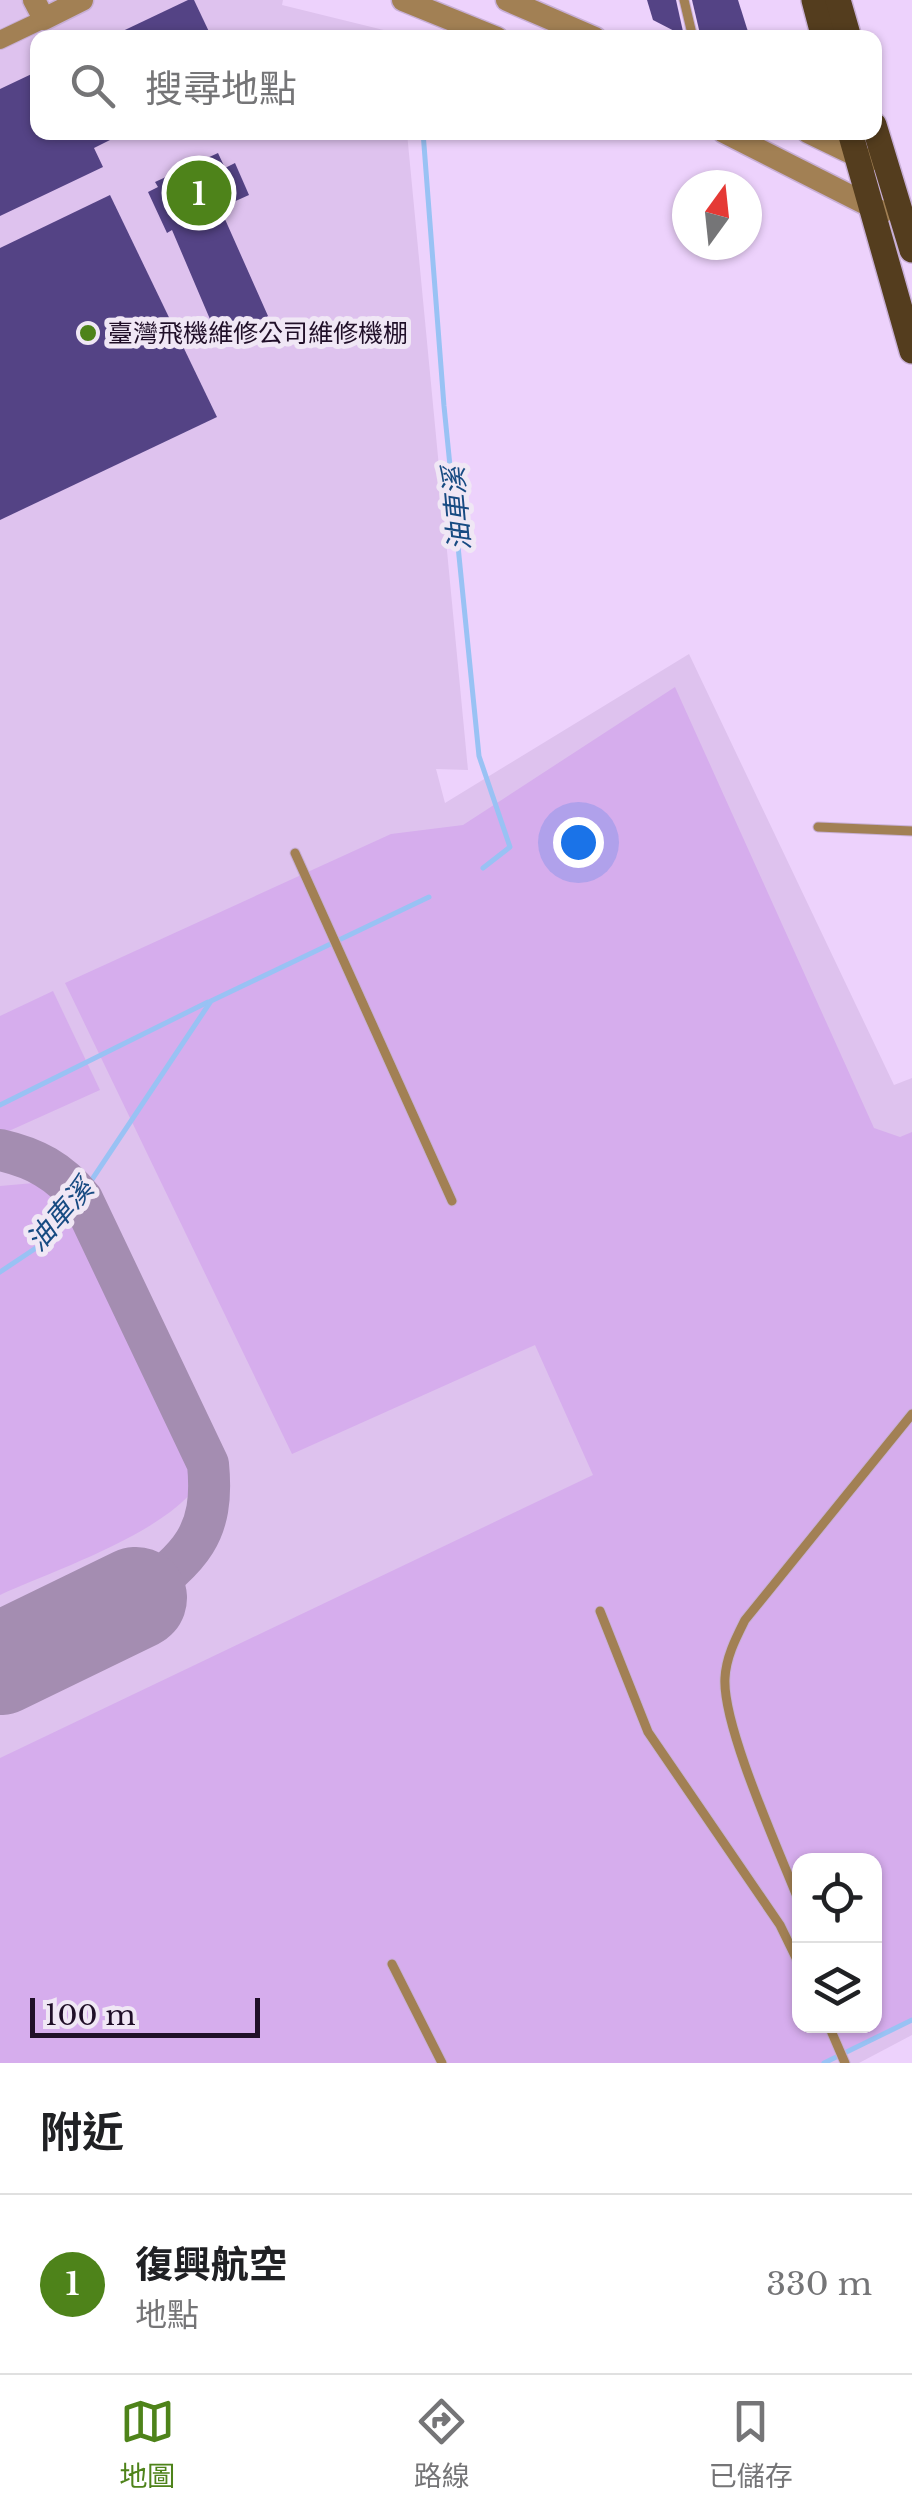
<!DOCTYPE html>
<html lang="zh-TW">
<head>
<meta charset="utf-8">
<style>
  :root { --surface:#fff; --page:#f2f2f2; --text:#202124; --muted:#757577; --line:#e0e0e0; --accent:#4e831a }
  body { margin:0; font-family:"Libre Baskerville","Noto Sans TC",serif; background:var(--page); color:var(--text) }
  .controls { position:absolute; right:30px; bottom:30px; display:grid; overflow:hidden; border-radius:20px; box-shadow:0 2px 8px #0004 }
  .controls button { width:90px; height:90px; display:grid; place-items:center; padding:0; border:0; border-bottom:2px solid var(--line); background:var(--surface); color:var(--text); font:50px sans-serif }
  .compass { position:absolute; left:672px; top:170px; width:90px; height:90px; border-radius:50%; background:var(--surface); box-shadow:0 2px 8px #0004; rotate:15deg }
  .scale { position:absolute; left:30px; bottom:25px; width:230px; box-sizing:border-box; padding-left:10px; border:5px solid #200f28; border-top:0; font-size:28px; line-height:35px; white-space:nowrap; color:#200f28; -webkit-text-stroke:8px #f0e7f5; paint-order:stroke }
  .you { position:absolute; left:578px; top:842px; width:35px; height:35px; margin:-25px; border:8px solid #fff; border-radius:50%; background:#1a73e8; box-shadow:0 0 0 15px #1a73e833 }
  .badge { display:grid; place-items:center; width:65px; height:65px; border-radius:50%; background:var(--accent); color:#fff; font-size:32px; font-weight:700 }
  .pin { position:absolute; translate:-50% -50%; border:5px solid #fff; box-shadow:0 2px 10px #0006 }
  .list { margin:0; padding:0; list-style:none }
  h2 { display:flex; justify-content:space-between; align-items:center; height:130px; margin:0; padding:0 40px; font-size:42px }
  h2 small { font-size:32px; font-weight:400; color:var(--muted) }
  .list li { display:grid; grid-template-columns:65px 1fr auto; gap:30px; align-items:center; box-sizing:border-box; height:180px; padding:0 40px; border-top:2px solid var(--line) }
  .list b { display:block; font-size:38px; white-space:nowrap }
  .list p { margin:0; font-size:32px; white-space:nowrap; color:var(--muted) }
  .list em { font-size:32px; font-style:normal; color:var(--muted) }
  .icon { flex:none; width:55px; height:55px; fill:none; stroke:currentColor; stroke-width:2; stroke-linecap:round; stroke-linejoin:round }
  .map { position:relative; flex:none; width:912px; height:2063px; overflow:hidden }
  .search { position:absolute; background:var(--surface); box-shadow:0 2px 8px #0004; left:30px; right:30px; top:30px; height:110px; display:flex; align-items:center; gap:25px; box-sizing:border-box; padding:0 35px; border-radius:20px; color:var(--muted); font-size:38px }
  .sheet { height:310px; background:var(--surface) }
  nav { display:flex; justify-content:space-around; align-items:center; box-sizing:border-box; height:140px; border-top:2px solid var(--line); background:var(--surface); font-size:28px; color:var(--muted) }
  nav a { display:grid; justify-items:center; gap:5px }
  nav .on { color:var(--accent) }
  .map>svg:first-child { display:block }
</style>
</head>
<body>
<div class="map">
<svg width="912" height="2063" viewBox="0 0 912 2063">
  <rect width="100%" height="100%" fill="#edd2fc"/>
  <path fill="#dec2ee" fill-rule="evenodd" d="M0,0H283L282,5L412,37L38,38V132L407,133L468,770L436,769L445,803L689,654L894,1085L912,1078V2035L859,2063H0ZM800,1860H874V2026H800Z"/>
  <g fill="#d6aded" fill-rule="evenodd">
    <path d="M675,687L874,1128L900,1137L912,1132V2020L824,2063H0V1758L593,1475L535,1345L292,1454L65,983L391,834L463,825ZM800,1860H874V2026H800Z"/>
    <path d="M53,991L100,1090L0,1135V1016Z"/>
    <path d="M68,1180L101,1204L207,1425C207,1437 210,1453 208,1464C192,1526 55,1569 0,1595V1186Z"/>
  </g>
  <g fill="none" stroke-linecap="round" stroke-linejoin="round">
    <g stroke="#99c2f4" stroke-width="5">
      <path d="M423,132L444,406L479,756L510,847L483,868"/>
      <path d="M0,1105L208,1002"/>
      <path d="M0,1272L39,1246L73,1208L211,1001L429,897"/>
      <path d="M824,2063L912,2020"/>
    </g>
    <path stroke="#a48db1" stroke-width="42" d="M0,1150C35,1158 59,1171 82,1199L208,1464C215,1535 190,1557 136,1598"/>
    <path stroke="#a48db1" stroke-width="102" d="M0,1664L136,1598"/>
  </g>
  <g fill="#544385">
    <path d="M188,0H194L212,38H108Z"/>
    <path d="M647,0H676L684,36L653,20Z"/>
    <path d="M692,0H738L750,38H701Z"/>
    <path d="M38,71V132H126L94,148L103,167L0,216V89Z"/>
    <path d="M218,153L225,168L235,163L249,195L220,208L268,316L218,338L172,230L167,233L148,192L158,187L155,182Z"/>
    <path d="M110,195L217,417L0,520V248Z"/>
  </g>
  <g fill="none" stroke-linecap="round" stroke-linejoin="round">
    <g stroke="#c8afd6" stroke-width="11">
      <g id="service">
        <path d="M684,0L693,38"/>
        <path d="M818,827L912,831"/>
        <path d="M295,853L452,1201"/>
        <path d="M600,1611L648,1732L780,1925L800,1966"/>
        <path d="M800,1904C780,1853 722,1726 725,1678C726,1657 736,1638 745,1620L912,1414"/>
        <path d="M392,1964L442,2063"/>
        <path d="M829,2026L845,2063"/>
      </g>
    </g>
    <g stroke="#c8afd6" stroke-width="20">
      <path id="minor" d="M0,40L44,19"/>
    </g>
    <g stroke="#c8afd6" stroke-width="25">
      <g id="tertiary">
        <path d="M34,0L44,19L82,0"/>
        <path d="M403,0L497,38"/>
        <path d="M507,0L595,38"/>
        <path d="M724,132L882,212"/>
        <path d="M808,132L868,161"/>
      </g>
    </g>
    <g stroke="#c8afd6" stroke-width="28">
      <g id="primary">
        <path d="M814,0L824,38"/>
        <path d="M838,0L849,38"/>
        <path d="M874,125L912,250"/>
        <path d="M850,132L912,351"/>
      </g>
    </g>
    <use href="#service" stroke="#a28054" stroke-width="9"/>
    <use href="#minor" stroke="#a28054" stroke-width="18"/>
    <use href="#tertiary" stroke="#a28054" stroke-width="22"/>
    <use href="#primary" stroke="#543d1e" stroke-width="25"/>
  </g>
  <circle fill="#4e831a" stroke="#f0e7f5" stroke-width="4" cx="88" cy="333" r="10"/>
  <g text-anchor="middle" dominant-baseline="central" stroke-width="10" stroke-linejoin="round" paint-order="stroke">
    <g font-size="25" fill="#200f28" stroke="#f0e7f5" text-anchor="start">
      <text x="108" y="333">臺灣飛機維修公司維修機棚</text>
    </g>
    <g font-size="28" font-style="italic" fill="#174a82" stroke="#f0e7f5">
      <text transform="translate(457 509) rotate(-95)">油車溪</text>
      <text transform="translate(60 1215) rotate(-49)">油車溪</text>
    </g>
  </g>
</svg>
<div class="controls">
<button><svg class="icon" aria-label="locate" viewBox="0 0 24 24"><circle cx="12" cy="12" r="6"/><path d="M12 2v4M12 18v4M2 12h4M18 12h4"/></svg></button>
<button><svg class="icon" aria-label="layers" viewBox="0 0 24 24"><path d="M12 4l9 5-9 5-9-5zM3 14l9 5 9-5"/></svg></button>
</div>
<svg class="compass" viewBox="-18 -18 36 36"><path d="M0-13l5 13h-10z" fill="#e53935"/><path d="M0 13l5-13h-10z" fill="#757577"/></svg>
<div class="scale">100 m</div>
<div class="you"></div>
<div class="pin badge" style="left:199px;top:193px">1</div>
<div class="search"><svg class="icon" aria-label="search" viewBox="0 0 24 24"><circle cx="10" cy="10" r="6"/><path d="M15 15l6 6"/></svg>搜尋地點</div>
</div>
<section class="sheet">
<h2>附近<small></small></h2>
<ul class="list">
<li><span class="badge">1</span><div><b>復興航空</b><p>地點</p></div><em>330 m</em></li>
</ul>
</section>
<nav>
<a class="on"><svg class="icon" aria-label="map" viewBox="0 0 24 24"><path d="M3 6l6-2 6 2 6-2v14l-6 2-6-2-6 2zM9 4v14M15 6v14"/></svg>地圖</a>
<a><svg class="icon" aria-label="directions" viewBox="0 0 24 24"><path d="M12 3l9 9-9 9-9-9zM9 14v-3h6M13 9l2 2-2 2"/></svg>路線</a>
<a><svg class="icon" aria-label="saved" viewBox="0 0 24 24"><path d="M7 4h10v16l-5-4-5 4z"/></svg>已儲存</a>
</nav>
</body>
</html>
